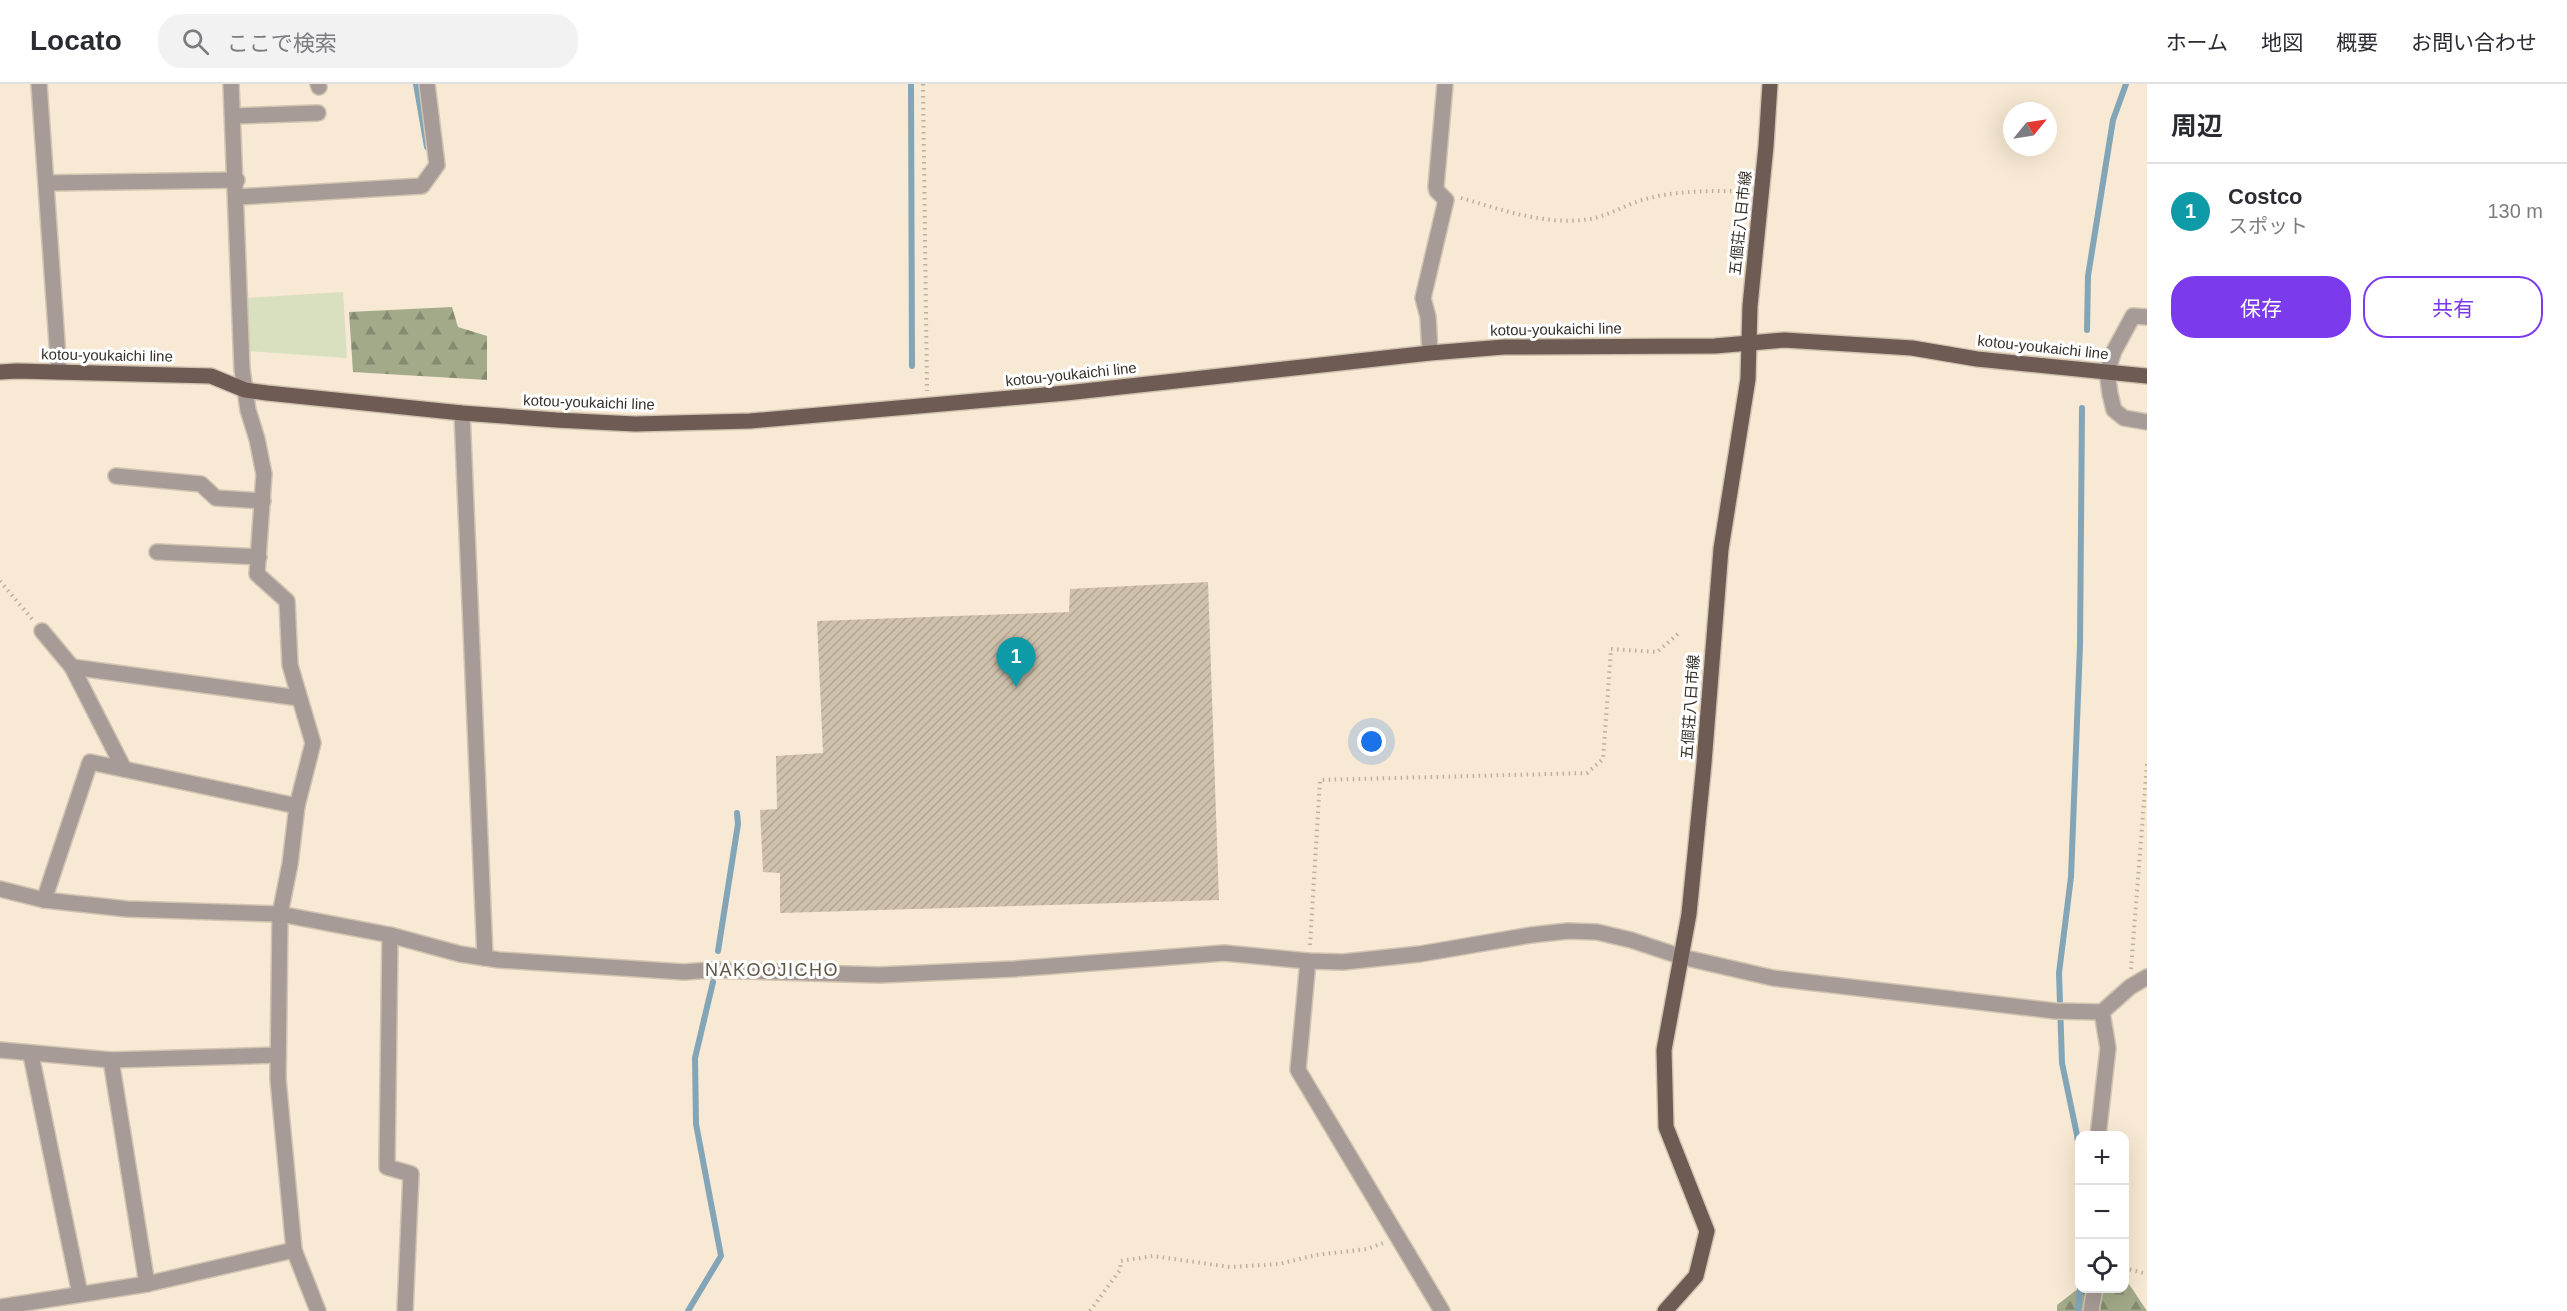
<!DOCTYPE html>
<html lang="ja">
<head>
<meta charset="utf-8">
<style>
  :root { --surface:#fff; --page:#f2f2f3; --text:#2b2b33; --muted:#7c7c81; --line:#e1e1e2; --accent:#7c3aed }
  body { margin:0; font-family:Helvetica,"Noto Sans JP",sans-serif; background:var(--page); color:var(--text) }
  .controls { position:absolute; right:18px; bottom:18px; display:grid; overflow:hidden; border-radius:12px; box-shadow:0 6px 24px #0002 }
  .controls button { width:54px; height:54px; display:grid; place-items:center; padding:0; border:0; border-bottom:2px solid var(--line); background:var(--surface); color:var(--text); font:30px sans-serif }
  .compass { position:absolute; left:2003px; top:18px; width:54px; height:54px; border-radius:50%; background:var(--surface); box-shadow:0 6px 24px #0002; rotate:60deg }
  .you { position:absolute; left:1372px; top:658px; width:21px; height:21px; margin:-15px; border:4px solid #fff; border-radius:50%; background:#1a73e8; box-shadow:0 0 0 9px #1a73e833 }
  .badge { display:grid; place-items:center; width:39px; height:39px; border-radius:50%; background:var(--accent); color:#fff; font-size:20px; font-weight:700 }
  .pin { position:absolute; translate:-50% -50px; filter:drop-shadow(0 2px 3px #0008) }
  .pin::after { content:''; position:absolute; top:32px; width:21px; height:18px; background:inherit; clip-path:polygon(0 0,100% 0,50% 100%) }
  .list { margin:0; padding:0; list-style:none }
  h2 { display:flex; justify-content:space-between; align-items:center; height:78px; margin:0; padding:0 24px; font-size:26px }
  h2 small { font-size:20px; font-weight:400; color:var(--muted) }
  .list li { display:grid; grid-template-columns:39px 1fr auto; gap:18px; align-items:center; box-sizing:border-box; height:96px; padding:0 24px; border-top:2px solid var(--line) }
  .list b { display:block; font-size:22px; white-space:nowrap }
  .list p { margin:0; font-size:20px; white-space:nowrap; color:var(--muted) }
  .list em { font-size:20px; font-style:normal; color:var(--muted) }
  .actions { display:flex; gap:12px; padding:18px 24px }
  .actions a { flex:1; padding:14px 0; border:2px solid var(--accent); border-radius:24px; text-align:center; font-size:21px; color:var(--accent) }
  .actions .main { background:var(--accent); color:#fff }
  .icon { flex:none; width:33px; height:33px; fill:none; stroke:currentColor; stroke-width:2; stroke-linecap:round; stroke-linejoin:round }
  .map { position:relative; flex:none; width:2147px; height:1227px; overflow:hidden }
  header { display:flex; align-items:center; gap:36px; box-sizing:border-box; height:84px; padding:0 30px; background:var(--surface); border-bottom:2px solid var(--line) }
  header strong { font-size:28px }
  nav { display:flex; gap:33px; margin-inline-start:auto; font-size:21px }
  .search { width:420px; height:54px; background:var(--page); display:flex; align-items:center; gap:15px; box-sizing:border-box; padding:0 21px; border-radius:24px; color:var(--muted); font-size:22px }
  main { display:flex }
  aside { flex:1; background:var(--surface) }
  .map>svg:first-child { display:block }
</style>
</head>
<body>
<header>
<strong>Locato</strong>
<div class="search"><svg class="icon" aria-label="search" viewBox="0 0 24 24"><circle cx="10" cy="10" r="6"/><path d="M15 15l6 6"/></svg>ここで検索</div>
<nav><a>ホーム</a><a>地図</a><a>概要</a><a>お問い合わせ</a></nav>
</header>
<main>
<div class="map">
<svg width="2147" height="1227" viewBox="0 0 2147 1227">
  <defs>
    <pattern id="forest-firs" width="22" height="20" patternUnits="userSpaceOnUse" patternTransform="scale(1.5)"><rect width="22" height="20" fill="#a2aa89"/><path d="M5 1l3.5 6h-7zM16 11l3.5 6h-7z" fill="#858b70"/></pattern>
    <pattern id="building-hatch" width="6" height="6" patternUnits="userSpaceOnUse" patternTransform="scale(1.5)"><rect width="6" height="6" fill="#cfc1ac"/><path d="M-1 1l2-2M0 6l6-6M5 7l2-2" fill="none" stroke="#b2a694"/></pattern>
  </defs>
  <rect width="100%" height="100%" fill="#f7e9d3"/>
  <path fill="#d8e0c0" d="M343,208L347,274L246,267V214Z"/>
  <g fill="url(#forest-firs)">
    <path d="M452,223L458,243L487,252V296L353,288L349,228Z"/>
    <path d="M2125,1194L2147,1227H2057V1221L2079,1204H2124Z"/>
  </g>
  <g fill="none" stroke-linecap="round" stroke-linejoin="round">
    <g stroke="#82a5b8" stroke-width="6">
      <path d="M416,0L427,63"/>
      <path d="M911,0L912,282"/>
      <path d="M2087,246L2088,192L2113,36L2126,0"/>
      <path d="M718,867L738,740L737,729"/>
      <path d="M2080,1078L2077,1051L2062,979L2059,889L2071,793L2080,561L2082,324"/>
      <path d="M688,1227L721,1172L696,1040L695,974L713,898"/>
      <path d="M2078,1227L2080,1204"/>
    </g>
  </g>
  <path fill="url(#building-hatch)" d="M1208,498L1219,816L780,829V789L763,788L760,726L777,725L776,672L823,669L817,537L1069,528L1070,505Z"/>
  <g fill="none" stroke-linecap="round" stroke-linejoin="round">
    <g stroke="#d1c4b1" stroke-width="18">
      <g id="minor">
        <path d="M39,0L59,288"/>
        <path d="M231,0L242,285L248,326L257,355L264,390L257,490L287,517L290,581L313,659L297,722L290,780L280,830L278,995L294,1166L318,1227"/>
        <path d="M318,0L319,3"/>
        <path d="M234,32L318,29"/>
        <path d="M46,99L237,96"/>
        <path d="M237,113L422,102L437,81L427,0"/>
        <path d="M2147,233L2133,232L2114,267L2107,288L2110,310L2114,326L2124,334L2147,338"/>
        <path d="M1430,269L1428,233L1423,214L1446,116L1437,107L1436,103L1445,0"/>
        <path d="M462,329L485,874"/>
        <path d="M116,392L201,400L216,414L263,417"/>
        <path d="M157,468L259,473"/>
        <path d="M42,547L72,583L124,685"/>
        <path d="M72,583L299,614"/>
        <path d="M0,805L44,816L127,825L280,830L390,851L460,870L499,876L684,888L711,886L879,891L1014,885L1224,869L1308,877L1343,878L1420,870L1531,851L1568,847L1597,848L1631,856L1682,873L1773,894L2055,927L2102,928L2130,903L2147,893"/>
        <path d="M44,816L90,678L297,722"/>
        <path d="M390,851L387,1083L411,1090L405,1227"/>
        <path d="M1308,877L1298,986L1442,1227"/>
        <path d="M0,966L111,976L278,971"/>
        <path d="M31,971L80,1210"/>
        <path d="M111,976L147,1200"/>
        <path d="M2098,1052L2108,964L2102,928"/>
        <path d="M0,1223L147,1200L294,1166"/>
        <path d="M2091,1227L2095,1204"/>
      </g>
    </g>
    <g stroke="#d1c4b1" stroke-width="18">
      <g id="major">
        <path d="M0,288L17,287L211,292L245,306L267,309L462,329L556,336L635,340L750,337L1066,309L1430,269L1504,263L1715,262L1784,256L1912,264L1977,275L2147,292"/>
        <path d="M1665,1227L1696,1192L1707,1147L1666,1043L1664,966L1689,830L1704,679L1721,465L1748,295L1750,222L1766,62L1770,0"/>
      </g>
    </g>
    <g stroke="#bcb09e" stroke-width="4" stroke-dasharray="1.5 4.5" stroke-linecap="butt">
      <path d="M923,0L927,307"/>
      <path d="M1461,114C1503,126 1546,142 1590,135C1608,132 1625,121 1642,116C1676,106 1710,107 1746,107"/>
      <path d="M0,497L32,535"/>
      <path d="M1310,861L1320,696L1587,689L1603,675L1611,565L1657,568L1679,549"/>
      <path d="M2131,885L2147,679"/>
      <path d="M2124,1184L2147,1190"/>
      <path d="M1090,1227L1120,1186L1121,1177L1153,1172L1230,1183L1279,1180L1316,1171L1367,1165L1383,1159"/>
    </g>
    <use href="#minor" stroke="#a79b97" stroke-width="15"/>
    <use href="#major" stroke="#6e5b53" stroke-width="15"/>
  </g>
  <g text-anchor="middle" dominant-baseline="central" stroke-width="6" stroke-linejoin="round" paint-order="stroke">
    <g font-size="15" fill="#373129" stroke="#fff">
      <text transform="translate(1740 139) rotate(-84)">五個荘八日市線</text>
      <text transform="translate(1556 245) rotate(-1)">kotou-youkaichi line</text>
      <text transform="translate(2043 263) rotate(6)">kotou-youkaichi line</text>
      <text transform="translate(107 271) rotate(1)">kotou-youkaichi line</text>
      <text transform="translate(1071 290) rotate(-6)">kotou-youkaichi line</text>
      <text transform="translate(589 318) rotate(2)">kotou-youkaichi line</text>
      <text transform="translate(1690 623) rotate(-86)">五個荘八日市線</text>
    </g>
    <g font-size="18" letter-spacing="1.5" fill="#615543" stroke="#fff">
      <text x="772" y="886">NAKOOJICHO</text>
    </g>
  </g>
</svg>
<div class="controls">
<button>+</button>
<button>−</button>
<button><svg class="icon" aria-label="locate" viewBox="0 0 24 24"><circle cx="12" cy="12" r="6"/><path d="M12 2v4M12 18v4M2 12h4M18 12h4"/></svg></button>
</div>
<svg class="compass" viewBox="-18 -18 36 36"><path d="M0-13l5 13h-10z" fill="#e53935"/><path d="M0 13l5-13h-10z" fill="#7c7c81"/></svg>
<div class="you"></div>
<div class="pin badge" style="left:1016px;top:603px;background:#0f9aa8">1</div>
</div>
<aside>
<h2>周辺<small></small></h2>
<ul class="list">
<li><span class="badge" style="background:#0f9aa8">1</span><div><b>Costco</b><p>スポット</p></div><em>130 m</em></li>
</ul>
<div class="actions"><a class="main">保存</a><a>共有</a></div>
</aside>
</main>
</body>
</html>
